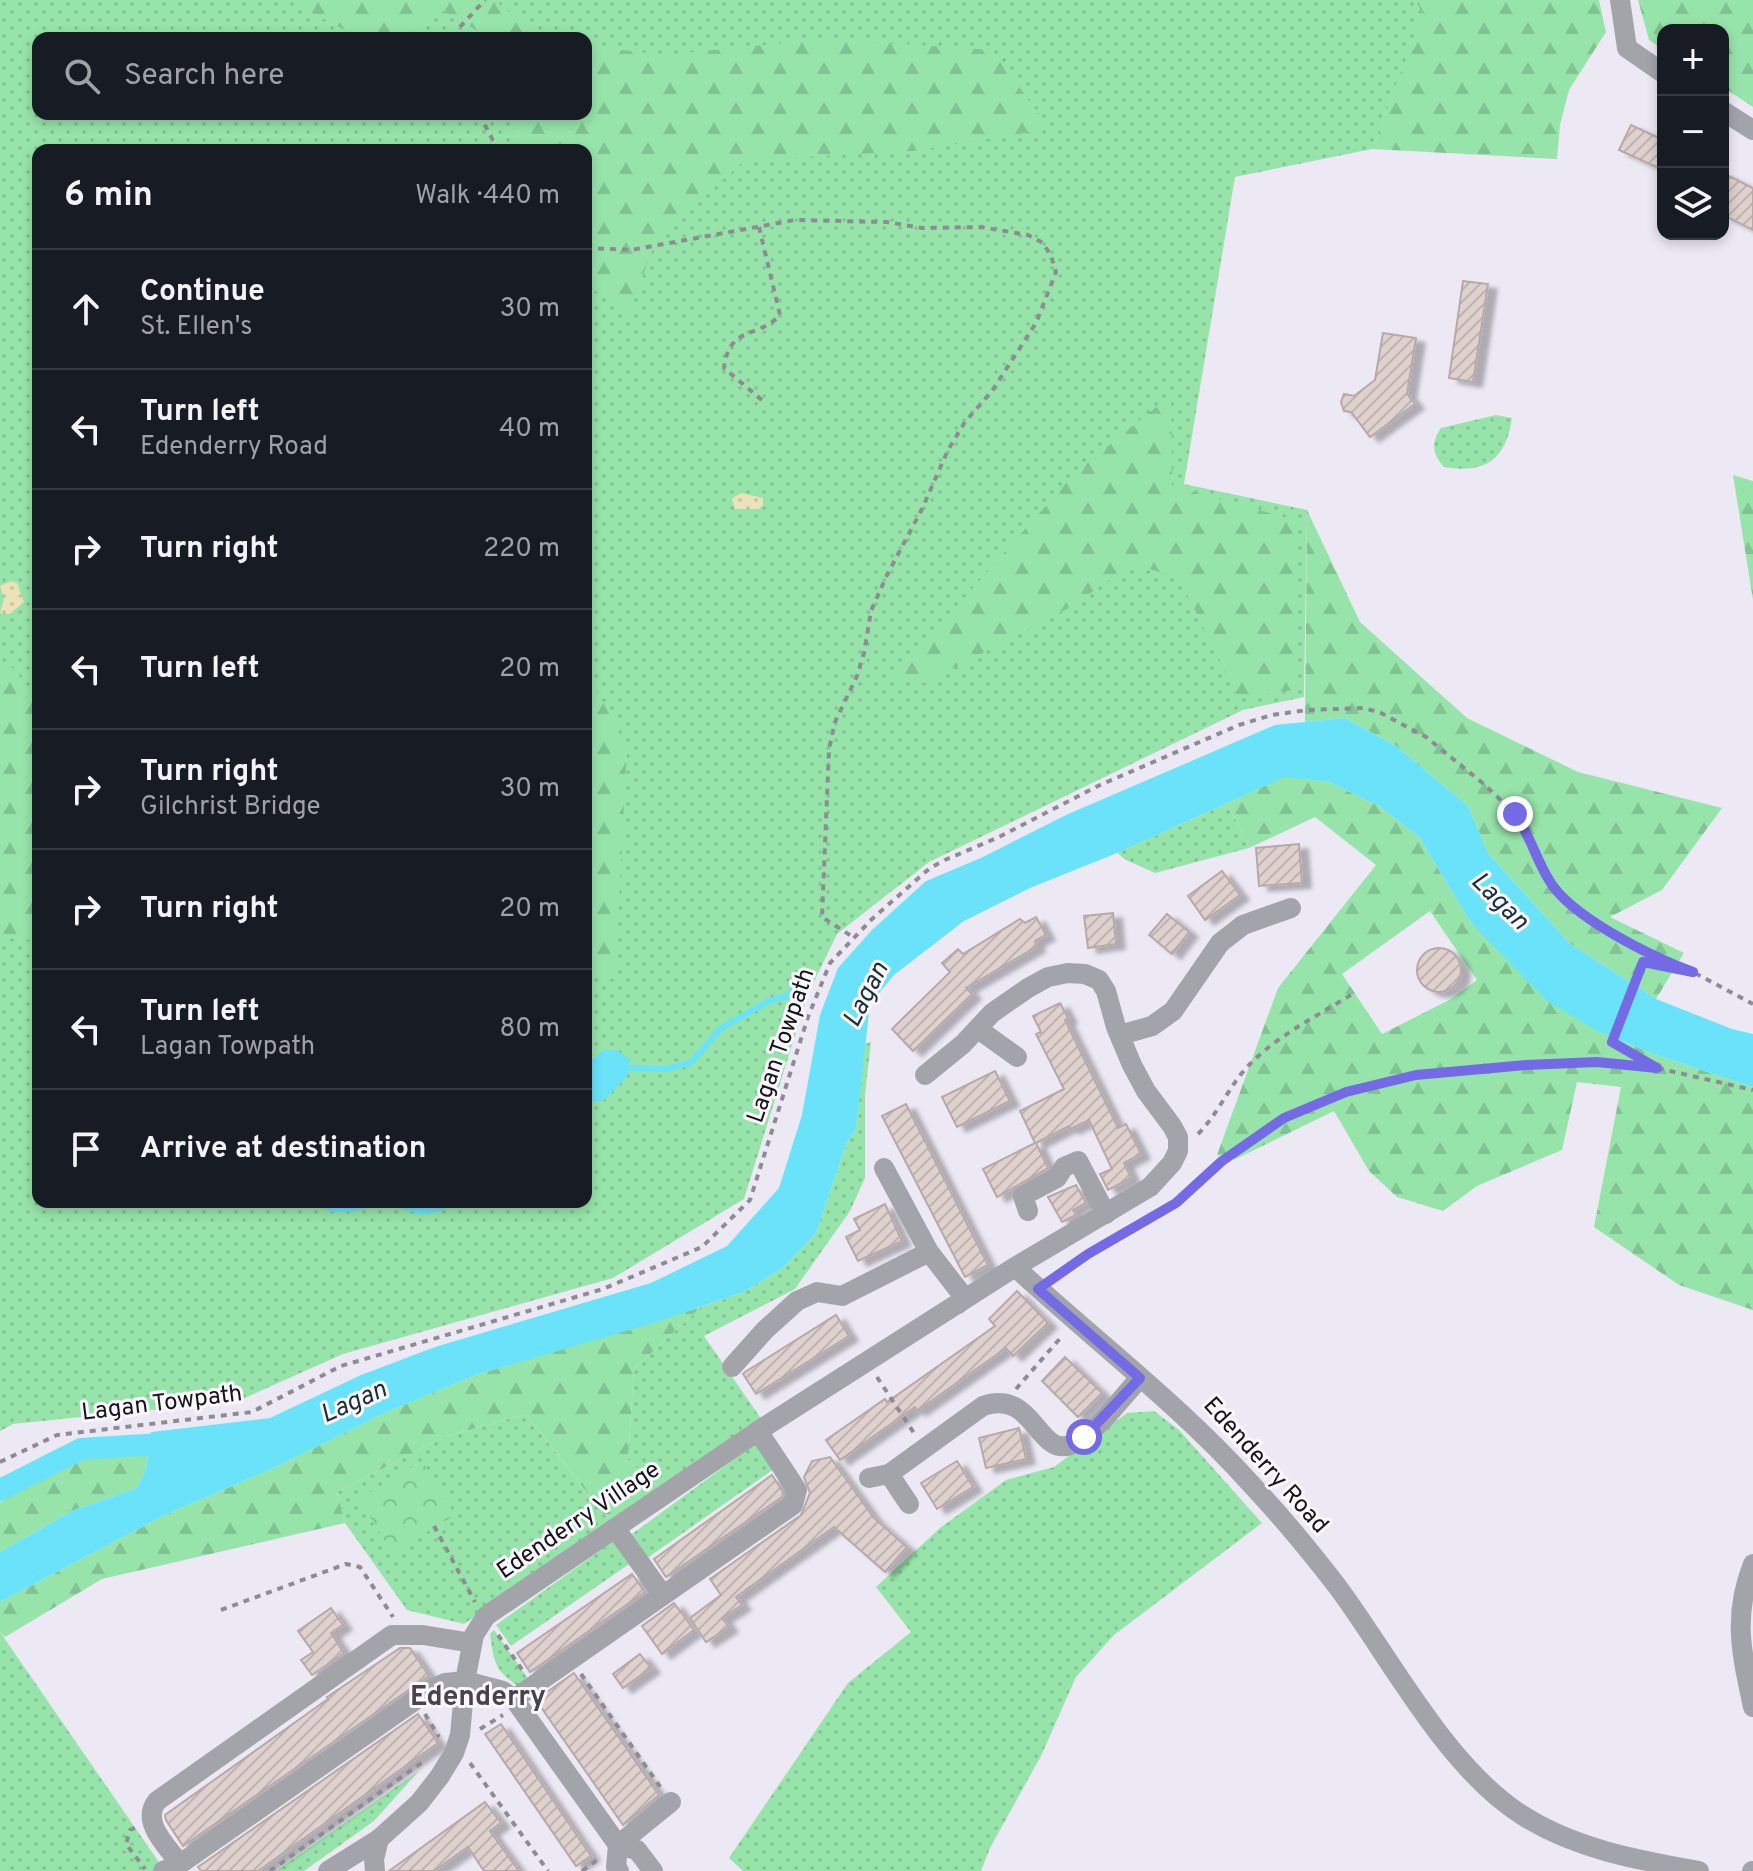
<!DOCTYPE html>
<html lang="en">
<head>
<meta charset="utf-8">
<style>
  :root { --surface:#171b24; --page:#20242c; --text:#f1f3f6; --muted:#9ea1a6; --line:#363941 }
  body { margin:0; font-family:Overpass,sans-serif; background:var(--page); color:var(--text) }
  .controls { position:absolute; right:24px; top:24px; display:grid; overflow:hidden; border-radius:16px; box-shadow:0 4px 12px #0003 }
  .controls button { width:72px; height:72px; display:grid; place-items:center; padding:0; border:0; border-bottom:2px solid var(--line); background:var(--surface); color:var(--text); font:40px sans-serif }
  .stop { position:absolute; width:24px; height:24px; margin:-18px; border:6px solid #756ae5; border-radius:50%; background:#fff }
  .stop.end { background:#756ae5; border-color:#fff; box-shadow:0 2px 8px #0008 }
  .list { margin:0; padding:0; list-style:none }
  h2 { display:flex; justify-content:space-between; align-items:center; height:104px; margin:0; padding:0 32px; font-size:34px }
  h2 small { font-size:26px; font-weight:400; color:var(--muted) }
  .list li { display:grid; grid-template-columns:52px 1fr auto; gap:24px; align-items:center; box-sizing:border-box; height:120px; padding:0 32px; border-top:2px solid var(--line) }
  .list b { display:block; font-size:30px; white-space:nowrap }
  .list p { margin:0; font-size:26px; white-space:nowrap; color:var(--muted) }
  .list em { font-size:26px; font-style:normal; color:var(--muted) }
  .icon { flex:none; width:44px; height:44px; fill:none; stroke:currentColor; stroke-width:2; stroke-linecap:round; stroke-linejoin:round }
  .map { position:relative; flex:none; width:1753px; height:1871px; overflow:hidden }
  .search { position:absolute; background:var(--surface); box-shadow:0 4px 12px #0003; left:32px; top:32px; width:560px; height:88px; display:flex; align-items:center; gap:20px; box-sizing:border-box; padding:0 28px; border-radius:16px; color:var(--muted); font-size:30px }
  .panel { position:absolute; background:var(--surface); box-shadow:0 4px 12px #0003; left:32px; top:144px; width:560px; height:1064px; border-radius:16px }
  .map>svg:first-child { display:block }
</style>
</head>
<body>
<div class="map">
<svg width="1753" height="1871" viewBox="0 0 1753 1871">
  <defs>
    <pattern id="grass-dots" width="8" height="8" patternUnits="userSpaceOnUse" patternTransform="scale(2)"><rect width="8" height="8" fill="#97e4aa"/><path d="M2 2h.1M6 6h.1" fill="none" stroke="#81c392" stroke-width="1.8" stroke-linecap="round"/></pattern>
    <pattern id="forest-firs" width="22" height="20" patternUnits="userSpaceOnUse" patternTransform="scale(2)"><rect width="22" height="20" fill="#97e4aa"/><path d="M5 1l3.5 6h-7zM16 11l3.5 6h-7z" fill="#81c392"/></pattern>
    <pattern id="sand-dots" width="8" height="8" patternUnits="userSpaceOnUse" patternTransform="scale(2)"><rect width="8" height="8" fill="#ebe2bc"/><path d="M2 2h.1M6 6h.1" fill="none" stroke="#c9c1a1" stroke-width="1.8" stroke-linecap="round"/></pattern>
    <pattern id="park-crowns" width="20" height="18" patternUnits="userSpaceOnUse" patternTransform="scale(2)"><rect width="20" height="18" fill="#97e4aa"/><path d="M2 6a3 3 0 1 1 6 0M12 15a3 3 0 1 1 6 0" fill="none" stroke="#81c392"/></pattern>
    <pattern id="building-hatch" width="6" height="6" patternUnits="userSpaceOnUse" patternTransform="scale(2)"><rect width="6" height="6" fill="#ded1ce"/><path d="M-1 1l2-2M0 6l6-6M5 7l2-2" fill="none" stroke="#beb3b0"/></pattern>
    <filter id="shadow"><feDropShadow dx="9" dy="5" stdDeviation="2" flood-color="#0004"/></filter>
  </defs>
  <rect width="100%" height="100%" fill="#ede9f4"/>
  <g fill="url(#grass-dots)" fill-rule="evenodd">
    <path d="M0,0H1415L1424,14L1372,149L1235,177L1184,484L1307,510L1304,697L1243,710L929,862L837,934L808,994L744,1199L613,1278L343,1354L238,1401L13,1424L0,1431ZM38,38H586V114H38ZM38,150H586V1202H38Z"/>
    <path d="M1496,415L1512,418C1506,460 1485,474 1444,467C1432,454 1431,442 1441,428Z"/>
    <path d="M1228,803L1249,848L1155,873L1126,860L1117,853Z"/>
    <path d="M871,1042L865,1095V1178L850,1211L795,1289L704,1336L762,1420L661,1489L628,1460L634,1369L701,1307L744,1292L784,1267L816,1233L847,1142L856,1129L865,1044Z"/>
    <path d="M1154,1411L1179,1430L1262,1523L1114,1635L1076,1677L1041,1756L990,1848L981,1871H743L729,1858L848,1683L911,1632L876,1587L940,1528L1006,1480L1054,1467L1127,1413Z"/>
    <path d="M526,1414L611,1523L464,1624L407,1610L345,1523L337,1492L444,1437Z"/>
    <path d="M755,1444L774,1469L646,1559L628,1537Z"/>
    <path d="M615,1540L632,1562L511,1646L496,1625Z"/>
    <path d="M494,1630L529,1680L521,1688C495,1671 494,1664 490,1634Z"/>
    <path d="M0,1632L165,1871H0Z"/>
    <path d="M419,1771L374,1821L304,1871H276Z"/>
  </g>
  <g fill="url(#forest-firs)" fill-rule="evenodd">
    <path d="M288,0H494L543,38H485L483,34L441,10L400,38H360Z"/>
    <path d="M1415,0H1599L1606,32L1569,90L1560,125L1557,159L1372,149L1423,14Z"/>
    <path d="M1638,0H1753V107L1723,87V30H1663V49L1649,40Z"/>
    <path d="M825,39L992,50L1050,129L913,151L745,160L657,238L628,314L586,284V150H518L511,114H586V46L665,55Z"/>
    <path d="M1171,395L1172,486L1295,520V690L1238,697L1179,578L1133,564L1067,609L925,683L892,679L1075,473Z"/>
    <path d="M1733,475L1753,481V600Z"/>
    <path d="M1307,510L1360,622L1467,718L1578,772L1722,808L1662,890L1610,917L1684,953L1656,999L1569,943L1488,853L1468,806L1396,746L1345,718L1305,722Z"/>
    <path d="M0,659L17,671L38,715V940L0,938Z"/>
    <path d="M586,671L627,747L615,980L586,969Z"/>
    <path d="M1285,776L1329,782L1379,806L1419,837L1471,923L1599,1032L1656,1055L1753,1087V1310L1679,1285L1594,1227L1621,1087L1577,1082L1562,1150L1477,1186L1443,1211L1397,1197L1369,1171L1334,1111L1236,1159L1217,1155L1278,988L1376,865L1315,817L1249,848L1228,803ZM1430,911L1477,980L1451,999L1382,1034L1342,974Z"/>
    <path d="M701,1307L634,1369L628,1460L661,1489L611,1523L526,1414L444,1437L337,1492L345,1523L102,1579L5,1637L0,1632V1602L165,1515L276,1467L387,1412L476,1375Z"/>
    <path d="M148,1451L146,1469L137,1488L74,1510L0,1552V1502L84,1456Z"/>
  </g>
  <g fill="url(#sand-dots)">
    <path d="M742,493L763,498V505L759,509H735L732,498Z"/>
    <path d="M11,581L17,583L24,602L10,614L0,613L4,599L0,586Z"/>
  </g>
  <path fill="url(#park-crowns)" d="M422,1461L455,1515L392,1553L359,1499Z"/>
  <g fill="#6ae2fa">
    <path d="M1345,718L1396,746L1468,806L1488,853L1569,943L1656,999L1732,1029L1753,1034V1087L1656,1055L1599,1032L1547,1001L1471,923L1419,837L1379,806L1329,782L1285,777L1117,853L1030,888L964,921L894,975L870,1004L856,1129L847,1142L816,1233L784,1267L744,1292L657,1322L476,1375L387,1412L276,1467L165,1515L0,1602V1552L74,1510L137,1488L146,1469L151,1432L270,1418L361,1375L435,1347L651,1283L727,1246L779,1188L802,1115L820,1015L838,968L872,930L926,881L981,858L1066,815L1275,725Z"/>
    <path d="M603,1050H617L630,1060L627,1077L603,1101L586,1102V1066Z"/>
    <path d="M315,1202H488H460L439,1212L422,1214L385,1205L350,1212H331Z"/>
  </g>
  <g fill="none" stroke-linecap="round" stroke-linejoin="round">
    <path stroke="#6ae2fa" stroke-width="6" d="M629,1068L666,1069L691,1063L720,1029L769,1001L787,996L797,986"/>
    <path stroke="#6ae2fa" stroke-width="22" d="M0,1490L81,1449L177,1443"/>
  </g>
  <g fill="url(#building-hatch)" stroke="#b6a9a7" stroke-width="2" filter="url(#shadow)">
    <path d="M1631,125L1663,140V170L1619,150Z"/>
    <path d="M1723,173L1753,188V230L1723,215Z"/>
    <path d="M1463,281L1488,284L1473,382L1449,378Z"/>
    <path d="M1383,333L1416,338L1407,394L1415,404L1370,437L1351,412L1344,411L1341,402L1344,394L1354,396L1375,380Z"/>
    <path d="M1299,844L1302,883L1259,886L1256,848Z"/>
    <path d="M1222,871L1240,895L1205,920L1188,896Z"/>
    <path d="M1113,913L1116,944L1088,948L1084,916Z"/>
    <path d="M1167,914L1189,932L1172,954L1149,935Z"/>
    <path d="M1036,917L1046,935L1035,941L1036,947L966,988L972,994L913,1051L892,1029L950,972L942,963L958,949L963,954L1020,919L1025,923Z"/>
    <circle cx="1439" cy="970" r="22"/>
    <path d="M1060,1003L1068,1018L1065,1020L1118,1128L1126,1124L1141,1154L1124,1163L1131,1178L1108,1190L1100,1174L1112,1169L1089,1120L1070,1129L1069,1126L1036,1143L1048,1168L997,1197L983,1169L1035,1143L1020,1111L1064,1089L1036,1034L1041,1032L1033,1016Z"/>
    <path d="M995,1071L1010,1101L957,1127L942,1097Z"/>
    <path d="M906,1104L988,1265L965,1277L882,1116Z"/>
    <path d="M1076,1185L1086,1203L1073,1210L1076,1215L1062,1222L1048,1197Z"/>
    <path d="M885,1204L902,1241L858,1261L846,1237L860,1230L854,1219Z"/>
    <path d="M1017,1291L1048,1323L1013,1356L1006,1348L917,1411L915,1407L840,1460L826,1440L885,1399L887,1402L995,1326L989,1319Z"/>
    <path d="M836,1315L849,1336L756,1394L743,1374L745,1372Z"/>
    <path d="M1065,1357L1102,1393L1078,1417L1042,1381Z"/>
    <path d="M1019,1428L1026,1459L986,1468L979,1438Z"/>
    <path d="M830,1457L874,1518L907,1547L885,1572L834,1527L736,1597L742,1605L722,1618L729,1627L706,1642L690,1618L721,1595L710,1579L801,1515L810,1493L804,1477L812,1461Z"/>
    <path d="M957,1461L973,1487L937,1509L921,1483Z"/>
    <path d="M772,1475L783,1492L782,1497L666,1577L654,1559Z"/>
    <path d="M632,1574L645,1592L530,1672L517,1653Z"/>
    <path d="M674,1603L694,1630L662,1654L642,1626Z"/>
    <path d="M331,1608L343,1625L331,1633L344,1653L312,1675L301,1660L313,1652L298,1631Z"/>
    <path d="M400,1648H410L429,1676L183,1846L166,1820L165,1815L318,1706L328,1699L327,1697Z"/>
    <path d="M640,1654L651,1668L623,1688L613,1674Z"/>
    <path d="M574,1673L659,1795L623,1825L536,1700Z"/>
    <path d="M418,1714L438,1743L258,1871H201L198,1867Z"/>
    <path d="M501,1724L591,1856L576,1866L485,1734Z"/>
    <path d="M485,1802L501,1823L490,1831L519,1871H484L468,1847L434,1871H389Z"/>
  </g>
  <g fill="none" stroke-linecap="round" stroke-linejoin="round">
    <g stroke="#8e8b93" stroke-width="4" stroke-dasharray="6 6" stroke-linecap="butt">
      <path d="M456,38L458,29L485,0"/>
      <path d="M479,114L498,150"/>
      <path d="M759,227L780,315C758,339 729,325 724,368L763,401"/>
      <path d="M586,248L631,250L795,220L887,222L922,228L981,227L1028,235L1043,243L1051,256L1056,272L1036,323L992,391L965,422L948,450L922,509L887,575L871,611L864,653L857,676L835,722L829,749L822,917L853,937"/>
      <path d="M1654,1066L1612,1042L1643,962L1679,969"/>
      <path d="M1198,1134C1216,1116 1226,1093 1242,1073C1271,1038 1316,1017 1354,993"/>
      <path d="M1056,1276L1176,1203L1222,1161L1284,1118L1346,1092L1416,1075L1597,1062L1657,1068L1753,1090"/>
      <path d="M877,1377L914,1433"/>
      <path d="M1016,1389L1063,1335"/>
      <path d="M0,1462L57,1435L252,1412L341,1366L603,1289L702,1247L750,1200L808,1017L830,963L872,919L930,868L945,860L999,837L1100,785L1239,725L1272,715L1307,710L1364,708L1381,713L1426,737L1485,785L1515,814L1533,845L1548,879L1566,901L1649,955L1693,972L1753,1004"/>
      <path d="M434,1526L475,1602"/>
      <path d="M221,1610L346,1564L360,1567L393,1617"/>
      <path d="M498,1635L523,1671"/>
      <path d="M581,1674L661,1788"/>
      <path d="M425,1714L439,1737"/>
      <path d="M480,1729L503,1715"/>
      <path d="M470,1763L548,1871"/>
      <path d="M135,1828L130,1830L126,1844L145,1869"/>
      <path d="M270,1871L424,1761"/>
      <path d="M582,1871L597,1860"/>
    </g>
    <g stroke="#a3a4a9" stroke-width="20">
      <path d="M1620,0L1627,48L1663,73"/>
      <path d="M1723,111L1753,130"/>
      <path d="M978,1029L1017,1057"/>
      <path d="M1120,1035L1152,1026L1173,1011L1220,943L1243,925L1291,908"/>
      <path d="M884,1168L929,1252L964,1297L958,1304"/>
      <path d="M1028,1211L1023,1196L1057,1178L1064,1167L1078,1161L1106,1214"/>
      <path d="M1015,1267C1094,1340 1179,1404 1251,1484C1281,1516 1310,1551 1337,1586C1390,1657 1446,1767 1522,1815C1575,1849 1638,1860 1699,1871"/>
      <path d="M732,1367L765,1330L797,1301L817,1292L842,1296L929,1252"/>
      <path d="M889,1474L909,1504"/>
      <path d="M869,1478L889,1474L983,1406C1035,1388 1037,1460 1073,1444C1096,1433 1122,1397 1140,1378"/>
      <path d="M615,1528L663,1595"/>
      <path d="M1753,1564C1732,1616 1742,1655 1753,1707"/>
      <path d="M514,1699L793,1505L797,1490L758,1431"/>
      <path d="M618,1845L637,1850L653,1871"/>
      <path d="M180,1864C168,1847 140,1822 157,1801L392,1635H423L472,1643"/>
      <path d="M163,1871L180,1864L427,1692L445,1683L465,1681L474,1635L486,1616L758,1431L1015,1267L1150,1187L1172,1163L1178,1151V1137L1172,1126L1146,1091L1132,1065L1116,1027L1106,991L1099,980L1085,974L1068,973L1048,977L1028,988L992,1013L963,1044L925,1075"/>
      <path d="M328,1871L379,1839"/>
      <path d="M375,1871L374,1859L379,1839L419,1803L440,1776L454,1753L460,1735L465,1681L503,1691L514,1699L618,1845"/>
      <path d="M619,1871L616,1867L618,1845L671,1802"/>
      <path d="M1752,1871H1753"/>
    </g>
  </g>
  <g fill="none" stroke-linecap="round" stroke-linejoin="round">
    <path stroke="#756ae5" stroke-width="10" d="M1084,1437L1140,1378L1038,1289L1088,1254L1176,1203L1222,1161L1284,1118L1346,1092L1416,1075L1526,1065L1597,1062L1657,1068L1612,1042L1643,962L1693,972C1654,958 1570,917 1549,880C1536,859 1530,835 1515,814"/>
  </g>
  <g text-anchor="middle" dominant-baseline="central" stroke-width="6" stroke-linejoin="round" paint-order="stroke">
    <g font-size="24" fill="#161418" stroke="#faf7fd">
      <text transform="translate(782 1046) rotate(-71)">Lagan Towpath</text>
      <text transform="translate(162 1404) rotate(-7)">Lagan Towpath</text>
      <text transform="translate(1265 1466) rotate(48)">Edenderry Road</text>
      <text transform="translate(579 1521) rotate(-34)">Edenderry Village</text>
    </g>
    <g font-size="26" font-style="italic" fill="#1b3035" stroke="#faf7fd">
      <text transform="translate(1499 902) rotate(45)">Lagan</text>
      <text transform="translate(867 995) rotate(-63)">Lagan</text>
      <text transform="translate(354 1403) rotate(-24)">Lagan</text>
    </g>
    <g font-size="28" font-weight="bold" fill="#47434c" stroke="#faf7fd">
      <text x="478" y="1698">Edenderry</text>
    </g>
  </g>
</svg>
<div class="controls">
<button>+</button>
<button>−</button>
<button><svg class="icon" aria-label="layers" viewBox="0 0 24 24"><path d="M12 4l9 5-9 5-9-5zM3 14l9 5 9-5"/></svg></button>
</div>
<div class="stop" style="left:1084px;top:1437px"></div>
<div class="stop end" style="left:1515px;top:814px"></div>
<div class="search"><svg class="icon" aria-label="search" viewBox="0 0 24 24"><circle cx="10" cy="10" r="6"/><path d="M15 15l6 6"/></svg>Search here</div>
<section class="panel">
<h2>6 min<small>Walk · 440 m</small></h2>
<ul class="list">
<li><svg class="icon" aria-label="ahead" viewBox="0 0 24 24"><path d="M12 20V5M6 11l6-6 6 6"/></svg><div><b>Continue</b><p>St. Ellen's</p></div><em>30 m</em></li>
<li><svg class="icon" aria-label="left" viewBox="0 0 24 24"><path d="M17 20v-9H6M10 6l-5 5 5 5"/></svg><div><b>Turn left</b><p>Edenderry Road</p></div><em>40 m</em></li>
<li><svg class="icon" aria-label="right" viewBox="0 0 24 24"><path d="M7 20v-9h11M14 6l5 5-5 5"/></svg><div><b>Turn right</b></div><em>220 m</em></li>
<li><svg class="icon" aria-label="left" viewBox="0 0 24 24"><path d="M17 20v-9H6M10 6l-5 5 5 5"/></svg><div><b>Turn left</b></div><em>20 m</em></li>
<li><svg class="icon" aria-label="right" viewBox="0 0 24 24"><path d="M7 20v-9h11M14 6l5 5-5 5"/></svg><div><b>Turn right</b><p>Gilchrist Bridge</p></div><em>30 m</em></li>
<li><svg class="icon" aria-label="right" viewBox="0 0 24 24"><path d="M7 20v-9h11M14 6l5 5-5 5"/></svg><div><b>Turn right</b></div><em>20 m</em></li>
<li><svg class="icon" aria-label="left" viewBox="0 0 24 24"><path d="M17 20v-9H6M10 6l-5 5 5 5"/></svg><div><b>Turn left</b><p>Lagan Towpath</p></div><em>80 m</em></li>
<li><svg class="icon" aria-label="arrive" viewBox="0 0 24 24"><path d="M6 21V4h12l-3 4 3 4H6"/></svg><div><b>Arrive at destination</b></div></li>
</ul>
</section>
</div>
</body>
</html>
